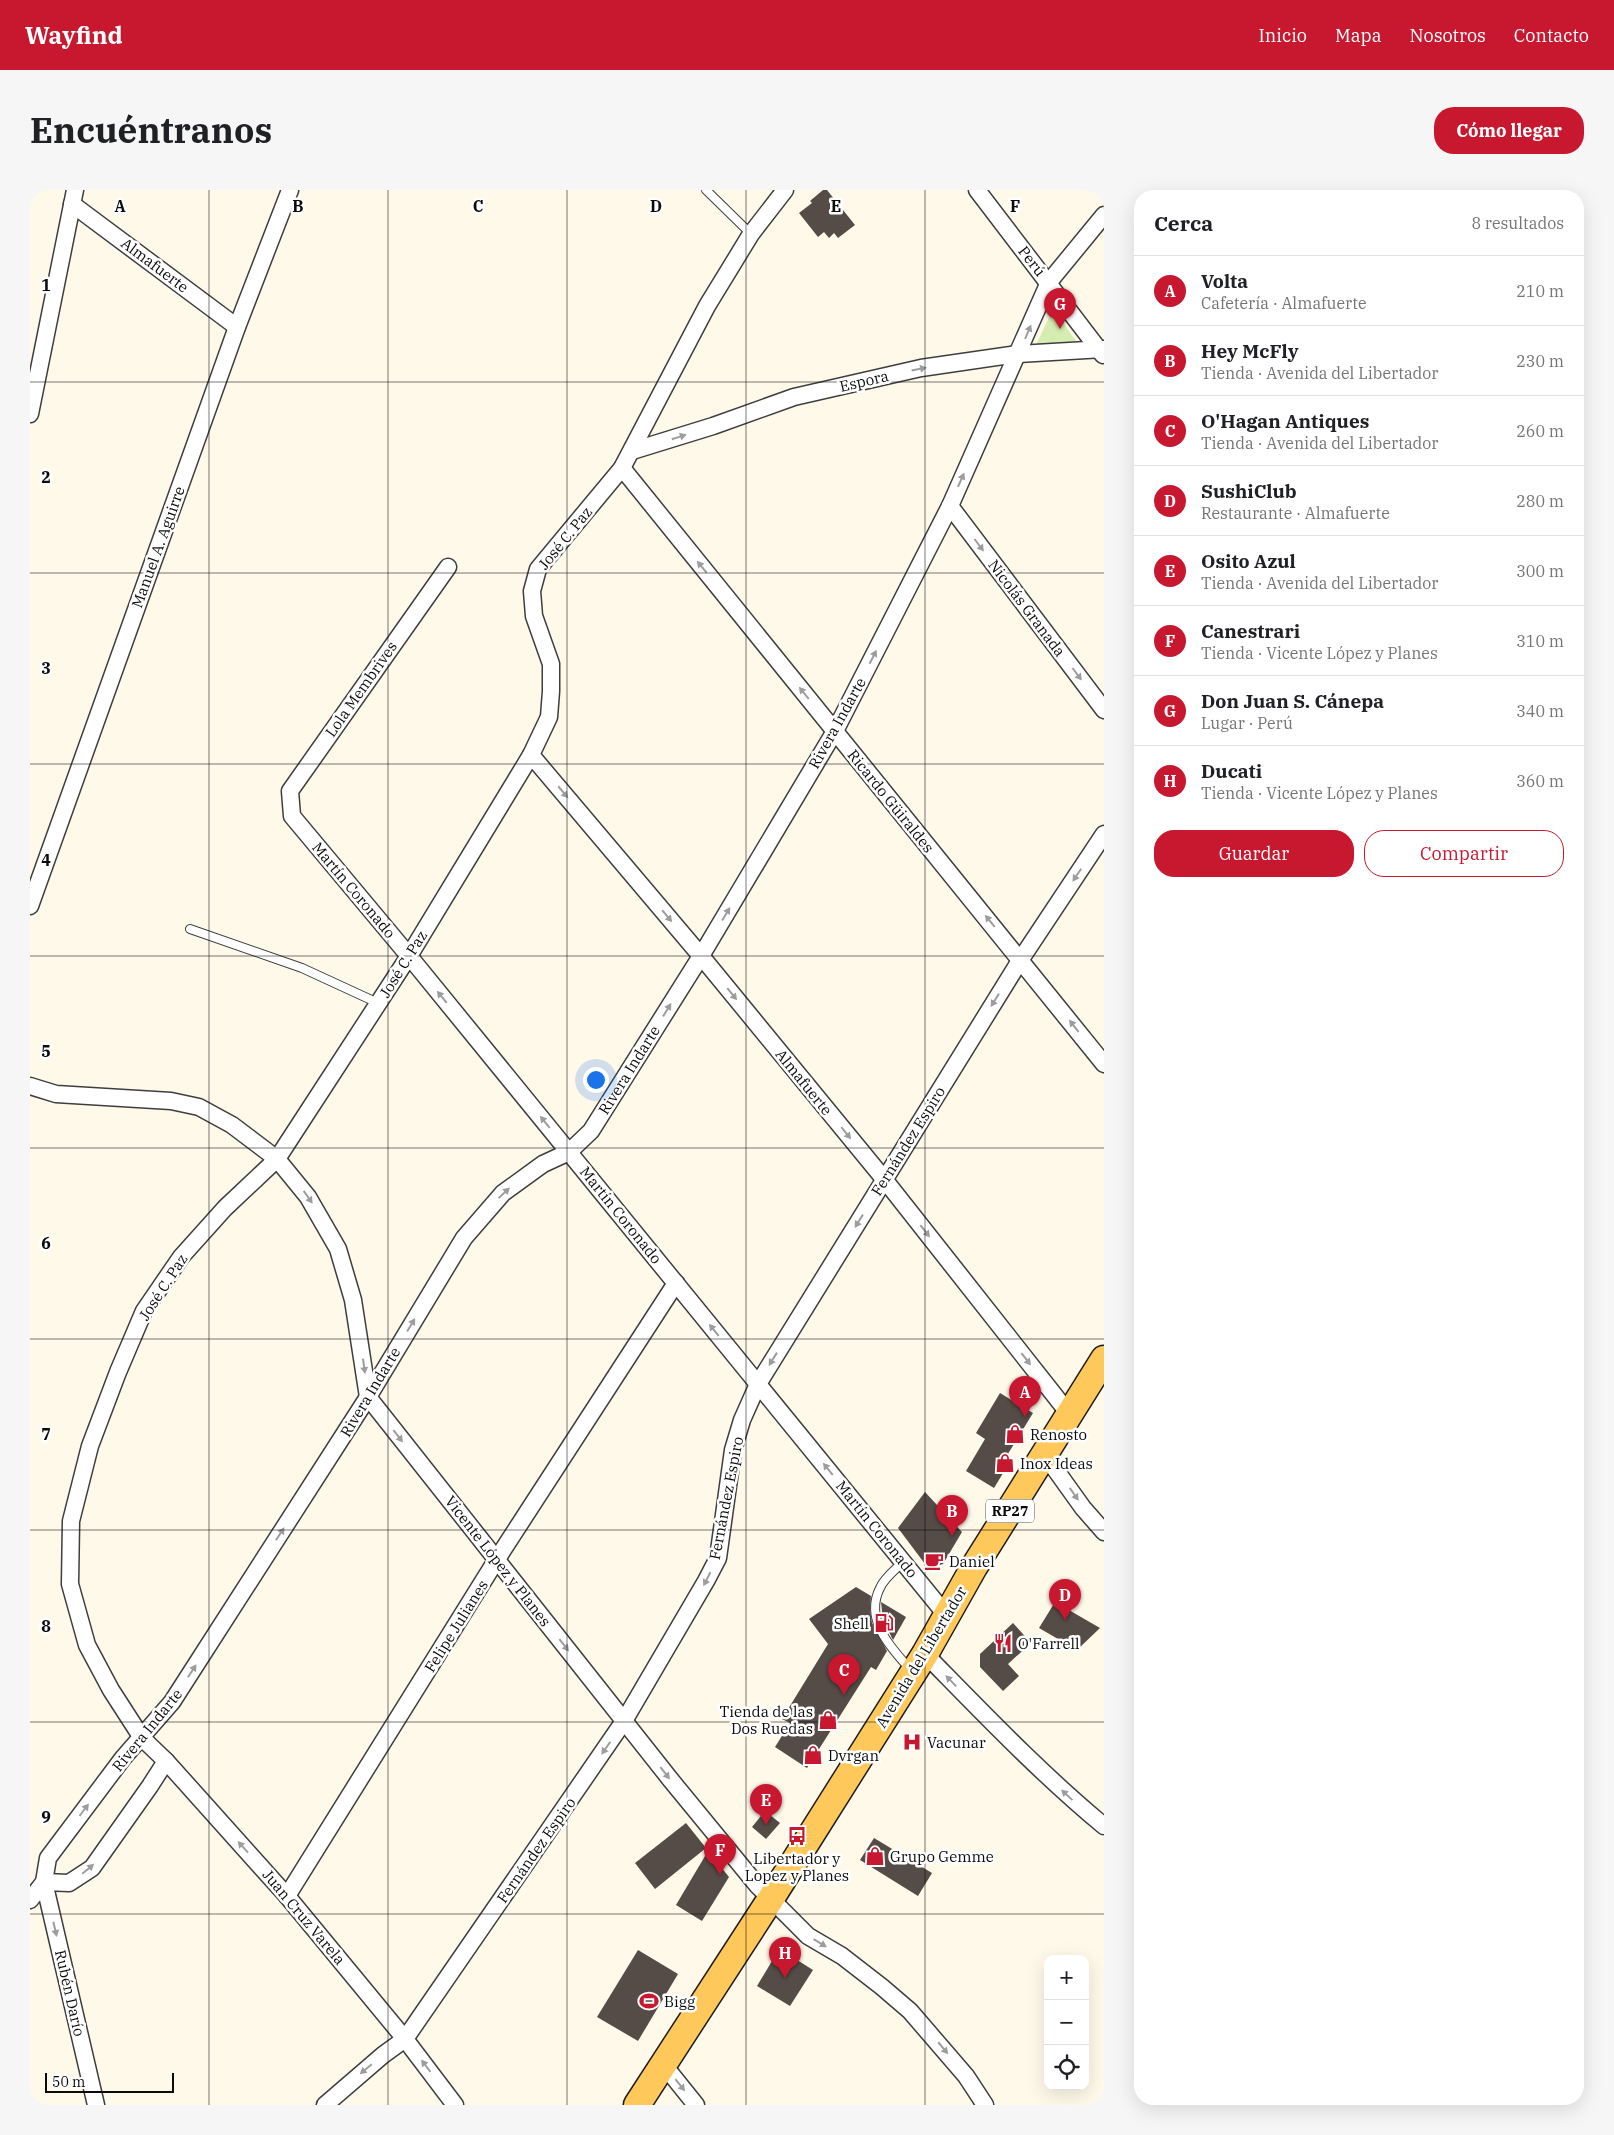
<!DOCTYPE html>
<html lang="es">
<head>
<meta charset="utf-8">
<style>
  :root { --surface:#fff; --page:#f6f6f6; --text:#202124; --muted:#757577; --line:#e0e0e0; --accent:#c71830 }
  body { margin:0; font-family:"IBM Plex Serif",serif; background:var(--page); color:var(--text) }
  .controls { position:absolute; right:15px; bottom:15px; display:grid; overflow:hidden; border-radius:10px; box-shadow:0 5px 20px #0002 }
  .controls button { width:45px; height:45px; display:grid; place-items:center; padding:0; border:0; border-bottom:1px solid var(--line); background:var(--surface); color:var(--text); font:25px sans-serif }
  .scale { position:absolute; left:15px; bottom:12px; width:129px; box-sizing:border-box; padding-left:5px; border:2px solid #0b0b0b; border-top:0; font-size:14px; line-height:18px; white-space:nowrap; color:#0b0b0b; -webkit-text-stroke:4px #fff; paint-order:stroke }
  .you { position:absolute; left:565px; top:889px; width:18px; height:18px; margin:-12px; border:4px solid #fff; border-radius:50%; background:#1a73e8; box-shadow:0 0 0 8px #1a73e833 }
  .badge { display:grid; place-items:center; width:32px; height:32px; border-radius:50%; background:var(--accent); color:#fff; font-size:16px; font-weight:700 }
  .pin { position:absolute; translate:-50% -41px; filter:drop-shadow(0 1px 2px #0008) }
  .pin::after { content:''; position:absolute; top:26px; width:18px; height:15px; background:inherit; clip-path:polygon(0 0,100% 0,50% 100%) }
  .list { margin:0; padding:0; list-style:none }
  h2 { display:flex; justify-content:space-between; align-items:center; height:65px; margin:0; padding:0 20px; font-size:21px }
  h2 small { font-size:16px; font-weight:400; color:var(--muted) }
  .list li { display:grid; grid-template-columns:32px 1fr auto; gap:15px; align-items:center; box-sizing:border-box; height:70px; padding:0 20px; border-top:1px solid var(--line) }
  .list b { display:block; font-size:19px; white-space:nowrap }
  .list p { margin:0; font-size:16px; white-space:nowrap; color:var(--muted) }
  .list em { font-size:16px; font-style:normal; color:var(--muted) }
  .actions { display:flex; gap:10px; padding:15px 20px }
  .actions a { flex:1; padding:11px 0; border:1px solid var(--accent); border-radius:20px; text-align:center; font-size:18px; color:var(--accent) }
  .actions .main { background:var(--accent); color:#fff }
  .icon { flex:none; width:28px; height:28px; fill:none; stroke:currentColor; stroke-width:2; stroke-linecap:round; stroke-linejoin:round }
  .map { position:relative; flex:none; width:1074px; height:1915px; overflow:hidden; border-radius:20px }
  header { display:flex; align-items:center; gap:30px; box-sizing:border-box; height:70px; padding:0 25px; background:var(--accent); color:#fff }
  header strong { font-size:24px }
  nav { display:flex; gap:28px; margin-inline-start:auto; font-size:18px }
  .intro { display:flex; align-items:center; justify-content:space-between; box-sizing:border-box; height:120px; padding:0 30px }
  h1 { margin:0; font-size:35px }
  .button { padding:12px 22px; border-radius:20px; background:var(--accent); color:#fff; font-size:18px; font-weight:700 }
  main { display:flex; gap:30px; padding:0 30px }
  aside { flex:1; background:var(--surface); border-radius:20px; box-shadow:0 5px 20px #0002 }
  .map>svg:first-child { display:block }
</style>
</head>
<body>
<header>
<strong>Wayfind</strong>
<nav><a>Inicio</a><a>Mapa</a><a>Nosotros</a><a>Contacto</a></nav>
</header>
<div class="intro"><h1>Encuéntranos</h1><a class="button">Cómo llegar</a></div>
<main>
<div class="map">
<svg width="1074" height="1915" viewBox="0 0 1074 1915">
  <rect width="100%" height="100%" fill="#fff9ea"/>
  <path fill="#d5edb0" d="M1023,119L1046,151L1006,155Z"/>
  <g fill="#554b47">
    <path d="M793,0H797L825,35L808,48L804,43L799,48L794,42L788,47L769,23L782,13L780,11Z"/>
    <path d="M970,1203L1003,1223L976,1267L981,1270L964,1298L936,1281L955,1249L946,1243Z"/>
    <path d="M895,1302L932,1342L913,1374L898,1378L868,1338Z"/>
    <path d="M826,1397L841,1406L840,1420L842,1433L857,1461L846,1480L841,1477L777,1578L745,1557L760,1533L752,1529L798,1454L779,1429Z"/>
    <path d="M851,1412L876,1427L863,1450L853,1430Z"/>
    <path d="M1025,1412L1070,1438L1047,1460L1009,1438Z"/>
    <path d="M983,1433L1001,1453L978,1474L989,1486L973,1501L950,1477V1464Z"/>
    <path d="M735,1621L750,1633L736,1649L722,1637Z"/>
    <path d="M656,1633L676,1658L625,1699L605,1673Z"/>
    <path d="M844,1648L902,1683L888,1706L830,1670Z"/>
    <path d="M678,1661L699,1687L672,1731L646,1715Z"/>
    <path d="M608,1760L648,1784L608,1851L567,1827Z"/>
    <path d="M756,1763L783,1780L760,1816L727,1796L745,1766Z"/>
  </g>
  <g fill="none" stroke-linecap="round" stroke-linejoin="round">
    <g stroke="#3e3e3e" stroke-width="10">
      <g id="lane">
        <path d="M676,0L721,44"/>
        <path d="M160,739L272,778L348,813"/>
        <path d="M873,1372C866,1379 854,1388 850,1398C834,1429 860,1457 880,1479"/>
      </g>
    </g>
    <g stroke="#3e3e3e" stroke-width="19">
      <g id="street">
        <path d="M947,0L1073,165"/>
        <path d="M42,14L207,137"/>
        <path d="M0,224L45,0"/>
        <path d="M602,261L683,236L764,207L891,178L988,164L1074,159"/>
        <path d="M592,278L1074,874"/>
        <path d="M920,316L1074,520"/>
        <path d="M418,377L260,601L262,626L379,766L917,1426"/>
        <path d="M501,565L671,766L854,989L1040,1225"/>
        <path d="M0,716L207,137L260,0"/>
        <path d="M0,896L26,904L141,911L169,917L202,935L247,969L278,1007L308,1059L323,1110L338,1207L640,1589L727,1695L778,1746L812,1766L852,1797L880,1821L936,1886L955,1915"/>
        <path d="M1015,1265L1053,1318L1074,1342"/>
        <path d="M895,1464C953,1523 1010,1583 1074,1636"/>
        <path d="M14,1692L66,1915"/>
        <path d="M14,1692L39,1693L62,1678L120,1596L136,1571"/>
        <path d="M257,1706L467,1369L646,1093"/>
        <path d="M0,1710L14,1692L18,1668L93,1568L142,1512L338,1207L434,1048L473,1003L513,974L539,962L561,941L671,766L805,541L920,316L1019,92L1074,25"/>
        <path d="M633,1874L666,1915"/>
        <path d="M295,1915L353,1865L375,1849L594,1531L676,1391L688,1368L703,1260L712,1230L728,1194L991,769L1074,644"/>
        <path d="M425,1915L375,1849L257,1706L136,1571L112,1548L81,1500L57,1455L40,1394L41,1331L60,1256L88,1182L114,1121L151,1067L195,1018L247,969L379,766L501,565L519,527L521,501V474L504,426L502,401L508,379L592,278L677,116L721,44L755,0"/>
      </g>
    </g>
    <g stroke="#1c1c1c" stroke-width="29">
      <path id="primary" d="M607,1915L740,1710L895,1464L944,1377L1074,1169"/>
    </g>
    <use href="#lane" stroke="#fff" stroke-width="8"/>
    <use href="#street" stroke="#fff" stroke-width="16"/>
    <use href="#primary" stroke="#ffc85a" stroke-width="26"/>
    <path stroke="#c71830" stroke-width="1" d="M0,14L2,0"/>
  </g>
  <defs><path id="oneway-solid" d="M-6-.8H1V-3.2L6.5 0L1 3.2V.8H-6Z" transform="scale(1.25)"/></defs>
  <g fill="#9d9d9d">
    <use href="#oneway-solid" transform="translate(998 142) rotate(-67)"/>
    <use href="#oneway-solid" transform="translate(889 179) rotate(-11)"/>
    <use href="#oneway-solid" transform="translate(649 247) rotate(-17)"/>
    <use href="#oneway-solid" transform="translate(931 290) rotate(-66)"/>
    <use href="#oneway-solid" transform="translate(949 355) rotate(53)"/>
    <use href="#oneway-solid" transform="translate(672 377) rotate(-129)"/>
    <use href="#oneway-solid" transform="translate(843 467) rotate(-63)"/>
    <use href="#oneway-solid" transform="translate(1047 484) rotate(53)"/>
    <use href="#oneway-solid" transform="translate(774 503) rotate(-129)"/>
    <use href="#oneway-solid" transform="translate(533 602) rotate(50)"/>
    <use href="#oneway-solid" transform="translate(1047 685) rotate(124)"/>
    <use href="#oneway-solid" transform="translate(696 724) rotate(-59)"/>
    <use href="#oneway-solid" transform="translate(637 726) rotate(50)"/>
    <use href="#oneway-solid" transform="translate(960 731) rotate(-129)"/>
    <use href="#oneway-solid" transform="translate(702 804) rotate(51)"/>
    <use href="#oneway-solid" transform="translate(412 807) rotate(-129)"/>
    <use href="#oneway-solid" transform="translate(965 810) rotate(122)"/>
    <use href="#oneway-solid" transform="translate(637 820) rotate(-58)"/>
    <use href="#oneway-solid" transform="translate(1044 836) rotate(-128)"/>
    <use href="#oneway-solid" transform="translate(515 932) rotate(-129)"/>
    <use href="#oneway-solid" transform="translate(816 943) rotate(51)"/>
    <use href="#oneway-solid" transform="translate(474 1003) rotate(-43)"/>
    <use href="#oneway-solid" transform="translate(278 1007) rotate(55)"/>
    <use href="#oneway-solid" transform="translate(829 1031) rotate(122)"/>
    <use href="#oneway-solid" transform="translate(895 1041) rotate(52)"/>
    <use href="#oneway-solid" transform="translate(381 1135) rotate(-59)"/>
    <use href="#oneway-solid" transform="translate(684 1140) rotate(-129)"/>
    <use href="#oneway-solid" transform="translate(743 1169) rotate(122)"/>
    <use href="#oneway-solid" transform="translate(996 1169) rotate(52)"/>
    <use href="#oneway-solid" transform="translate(334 1176) rotate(82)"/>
    <use href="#oneway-solid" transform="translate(368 1246) rotate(52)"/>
    <use href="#oneway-solid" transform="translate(798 1279) rotate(-129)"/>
    <use href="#oneway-solid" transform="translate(1044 1304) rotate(55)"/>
    <use href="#oneway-solid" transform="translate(250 1344) rotate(-57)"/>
    <use href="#oneway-solid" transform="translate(677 1389) rotate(117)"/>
    <use href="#oneway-solid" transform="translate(534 1455) rotate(52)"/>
    <use href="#oneway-solid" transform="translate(162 1481) rotate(-57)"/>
    <use href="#oneway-solid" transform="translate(921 1491) rotate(-134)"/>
    <use href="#oneway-solid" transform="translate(576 1558) rotate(125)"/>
    <use href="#oneway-solid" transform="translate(635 1583) rotate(52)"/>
    <use href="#oneway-solid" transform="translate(1037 1605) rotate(-137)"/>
    <use href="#oneway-solid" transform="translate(54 1620) rotate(-53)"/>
    <use href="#oneway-solid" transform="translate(213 1657) rotate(-132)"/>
    <use href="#oneway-solid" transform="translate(58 1679) rotate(-40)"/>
    <use href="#oneway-solid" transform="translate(25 1739) rotate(77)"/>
    <use href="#oneway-solid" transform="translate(790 1753) rotate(31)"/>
    <use href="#oneway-solid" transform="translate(913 1858) rotate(50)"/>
    <use href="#oneway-solid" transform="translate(396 1876) rotate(-127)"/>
    <use href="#oneway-solid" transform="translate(336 1879) rotate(140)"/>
    <use href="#oneway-solid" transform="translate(650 1895) rotate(51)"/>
  </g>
  <path fill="none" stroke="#0b0b0b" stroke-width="1" stroke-opacity="0.55" d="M179,0V1915M358,0V1915M537,0V1915M716,0V1915M895,0V1915M0,192H1074M0,383H1074M0,574H1074M0,766H1074M0,958H1074M0,1149H1074M0,1340H1074M0,1532H1074M0,1724H1074"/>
  <defs>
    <g id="shop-bare" transform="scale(1.5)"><path d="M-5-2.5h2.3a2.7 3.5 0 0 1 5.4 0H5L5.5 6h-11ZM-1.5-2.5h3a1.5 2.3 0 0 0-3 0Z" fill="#c71830" stroke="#fff" stroke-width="2.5" paint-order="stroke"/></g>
    <g id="cafe-bare" transform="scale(1.5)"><path d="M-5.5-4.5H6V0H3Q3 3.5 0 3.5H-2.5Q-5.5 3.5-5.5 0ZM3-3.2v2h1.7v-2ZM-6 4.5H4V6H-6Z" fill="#c71830" stroke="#fff" stroke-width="2.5" paint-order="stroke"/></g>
    <g id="fuel-bare" transform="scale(1.5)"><path d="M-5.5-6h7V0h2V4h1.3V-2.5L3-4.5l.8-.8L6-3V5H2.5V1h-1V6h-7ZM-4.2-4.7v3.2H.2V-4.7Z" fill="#c71830" stroke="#fff" stroke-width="2.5" paint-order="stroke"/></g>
    <g id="restaurant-bare" transform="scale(1.5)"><path d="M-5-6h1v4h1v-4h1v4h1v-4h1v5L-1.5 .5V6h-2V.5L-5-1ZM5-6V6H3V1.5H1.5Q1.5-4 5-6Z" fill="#c71830" stroke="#fff" stroke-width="2.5" paint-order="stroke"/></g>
    <g id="hospital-bare" transform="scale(1.5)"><path d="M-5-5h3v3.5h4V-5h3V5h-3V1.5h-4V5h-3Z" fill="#c71830" stroke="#fff" stroke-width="2.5" paint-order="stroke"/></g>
    <g id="bus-bare" transform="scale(1.5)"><path d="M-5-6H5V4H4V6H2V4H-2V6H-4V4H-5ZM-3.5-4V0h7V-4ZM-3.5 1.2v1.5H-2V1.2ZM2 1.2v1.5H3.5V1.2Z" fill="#c71830" stroke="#fff" stroke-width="2.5" paint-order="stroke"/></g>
    <g id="stadium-bare" transform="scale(1.5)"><path d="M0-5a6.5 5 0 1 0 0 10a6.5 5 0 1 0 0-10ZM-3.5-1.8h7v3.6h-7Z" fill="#c71830" stroke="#fff" stroke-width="2.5" paint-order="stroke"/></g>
  </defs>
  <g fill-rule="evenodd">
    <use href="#shop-bare" x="985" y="1244"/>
    <use href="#shop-bare" x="975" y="1273"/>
    <use href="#cafe-bare" x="904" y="1371"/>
    <use href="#fuel-bare" x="854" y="1433"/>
    <use href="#restaurant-bare" x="973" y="1453"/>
    <use href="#shop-bare" x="798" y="1530"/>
    <use href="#hospital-bare" x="882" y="1552"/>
    <use href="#shop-bare" x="783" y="1565"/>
    <use href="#bus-bare" x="767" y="1646"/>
    <use href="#shop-bare" x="845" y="1666"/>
    <use href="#stadium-bare" x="619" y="1811"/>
  </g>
  <g text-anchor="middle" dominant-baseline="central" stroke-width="5" stroke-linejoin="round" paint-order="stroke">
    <rect fill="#fff" stroke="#545454" stroke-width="1" x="956" y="1309.5" width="48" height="23" rx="4"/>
    <g font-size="14" font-weight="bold" fill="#0b0b0b">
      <text x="980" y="1321">RP27</text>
    </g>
    <g font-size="15" fill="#0b0b0b" stroke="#fff">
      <text transform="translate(1002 71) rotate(52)">Perú</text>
      <text transform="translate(125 75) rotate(37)">Almafuerte</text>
      <text transform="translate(834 191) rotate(-13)">Espora</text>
      <text transform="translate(535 348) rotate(-51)">José C. Paz</text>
      <text transform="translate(128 357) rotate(-70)">Manuel A. Aguirre</text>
      <text transform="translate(997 418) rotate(53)">Nicolás Granada</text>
      <text transform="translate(331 499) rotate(-55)">Lola Membrives</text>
      <text transform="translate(807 533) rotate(-61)">Rivera Indarte</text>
      <text transform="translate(861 611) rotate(51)">Ricardo Güiraldes</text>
      <text transform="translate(324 700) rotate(50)">Martín Coronado</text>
      <text transform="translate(373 774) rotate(-58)">José C. Paz</text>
      <text transform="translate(599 880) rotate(-58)">Rivera Indarte</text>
      <text transform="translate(774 892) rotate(51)">Almafuerte</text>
      <text transform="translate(878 951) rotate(-58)">Fernández Espiro</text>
      <text transform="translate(591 1025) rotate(51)">Martín Coronado</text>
      <text transform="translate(133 1097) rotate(-57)">José C. Paz</text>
      <text transform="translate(340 1202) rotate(-59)">Rivera Indarte</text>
      <text transform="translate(696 1308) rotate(-79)">Fernández Espiro</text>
      <text transform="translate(847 1339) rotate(51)">Martín Coronado</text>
      <text transform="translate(468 1371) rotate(52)">Vicente López y Planes</text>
      <text transform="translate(426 1436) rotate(-58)">Felipe Julianes</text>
      <text transform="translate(891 1467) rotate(-59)">Avenida del Libertador</text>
      <text transform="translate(117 1540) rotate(-51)">Rivera Indarte</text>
      <text transform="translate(506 1660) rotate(-55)">Fernández Espiro</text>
      <text transform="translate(274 1727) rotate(50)">Juan Cruz Varela</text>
      <text transform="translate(40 1803) rotate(77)">Rubén Darío</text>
    </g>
    <g font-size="15" fill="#0b0b0b" stroke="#fff" text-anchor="start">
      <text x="1000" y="1244">Renosto</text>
      <text x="990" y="1273">Inox Ideas</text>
      <text x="919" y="1371">Daniel</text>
      <text x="839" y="1433" text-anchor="end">Shell</text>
      <text x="988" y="1453">O'Farrell</text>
      <text x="783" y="1521" text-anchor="end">Tienda de las<tspan x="783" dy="17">Dos Ruedas</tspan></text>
      <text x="897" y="1552">Vacunar</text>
      <text x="798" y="1565">Dvrgan</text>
      <text x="860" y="1666">Grupo Gemme</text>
      <text x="767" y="1668" text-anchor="middle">Libertador y<tspan x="767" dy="17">Lopez y Planes</tspan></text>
      <text x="634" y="1811">Bigg</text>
    </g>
  </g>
  <g font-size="16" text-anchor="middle" font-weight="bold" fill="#0b0b0b" stroke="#fff" stroke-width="5" stroke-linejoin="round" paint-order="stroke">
    <text x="90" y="22">A</text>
    <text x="268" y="22">B</text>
    <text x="448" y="22">C</text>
    <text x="626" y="22">D</text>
    <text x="806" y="22">E</text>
    <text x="985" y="22">F</text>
    <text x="16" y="101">1</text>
    <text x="16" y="293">2</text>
    <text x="16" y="484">3</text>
    <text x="16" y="676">4</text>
    <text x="16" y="867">5</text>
    <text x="16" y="1059">6</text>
    <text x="16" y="1250">7</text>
    <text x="16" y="1442">8</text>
    <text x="16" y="1633">9</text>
  </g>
</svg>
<div class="controls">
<button>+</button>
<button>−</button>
<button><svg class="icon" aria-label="locate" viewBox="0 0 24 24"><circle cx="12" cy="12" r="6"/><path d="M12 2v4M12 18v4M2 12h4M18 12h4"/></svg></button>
</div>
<div class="scale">50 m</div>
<div class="you"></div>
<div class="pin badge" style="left:995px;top:1227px">A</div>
<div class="pin badge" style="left:922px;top:1346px">B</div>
<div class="pin badge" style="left:814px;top:1505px">C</div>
<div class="pin badge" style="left:1035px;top:1430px">D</div>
<div class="pin badge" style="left:736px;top:1635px">E</div>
<div class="pin badge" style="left:690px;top:1685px">F</div>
<div class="pin badge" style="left:1030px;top:139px">G</div>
<div class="pin badge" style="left:755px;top:1788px">H</div>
</div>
<aside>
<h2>Cerca<small>8 resultados</small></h2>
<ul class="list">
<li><span class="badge">A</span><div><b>Volta</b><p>Cafetería · Almafuerte</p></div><em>210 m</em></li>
<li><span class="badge">B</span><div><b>Hey McFly</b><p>Tienda · Avenida del Libertador</p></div><em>230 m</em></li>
<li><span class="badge">C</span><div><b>O'Hagan Antiques</b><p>Tienda · Avenida del Libertador</p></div><em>260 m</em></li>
<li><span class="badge">D</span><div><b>SushiClub</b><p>Restaurante · Almafuerte</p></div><em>280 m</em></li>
<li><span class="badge">E</span><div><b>Osito Azul</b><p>Tienda · Avenida del Libertador</p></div><em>300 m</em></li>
<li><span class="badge">F</span><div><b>Canestrari</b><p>Tienda · Vicente López y Planes</p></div><em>310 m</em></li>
<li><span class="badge">G</span><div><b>Don Juan S. Cánepa</b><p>Lugar · Perú</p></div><em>340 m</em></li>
<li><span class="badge">H</span><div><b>Ducati</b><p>Tienda · Vicente López y Planes</p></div><em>360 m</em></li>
</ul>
<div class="actions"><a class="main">Guardar</a><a>Compartir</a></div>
</aside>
</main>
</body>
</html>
